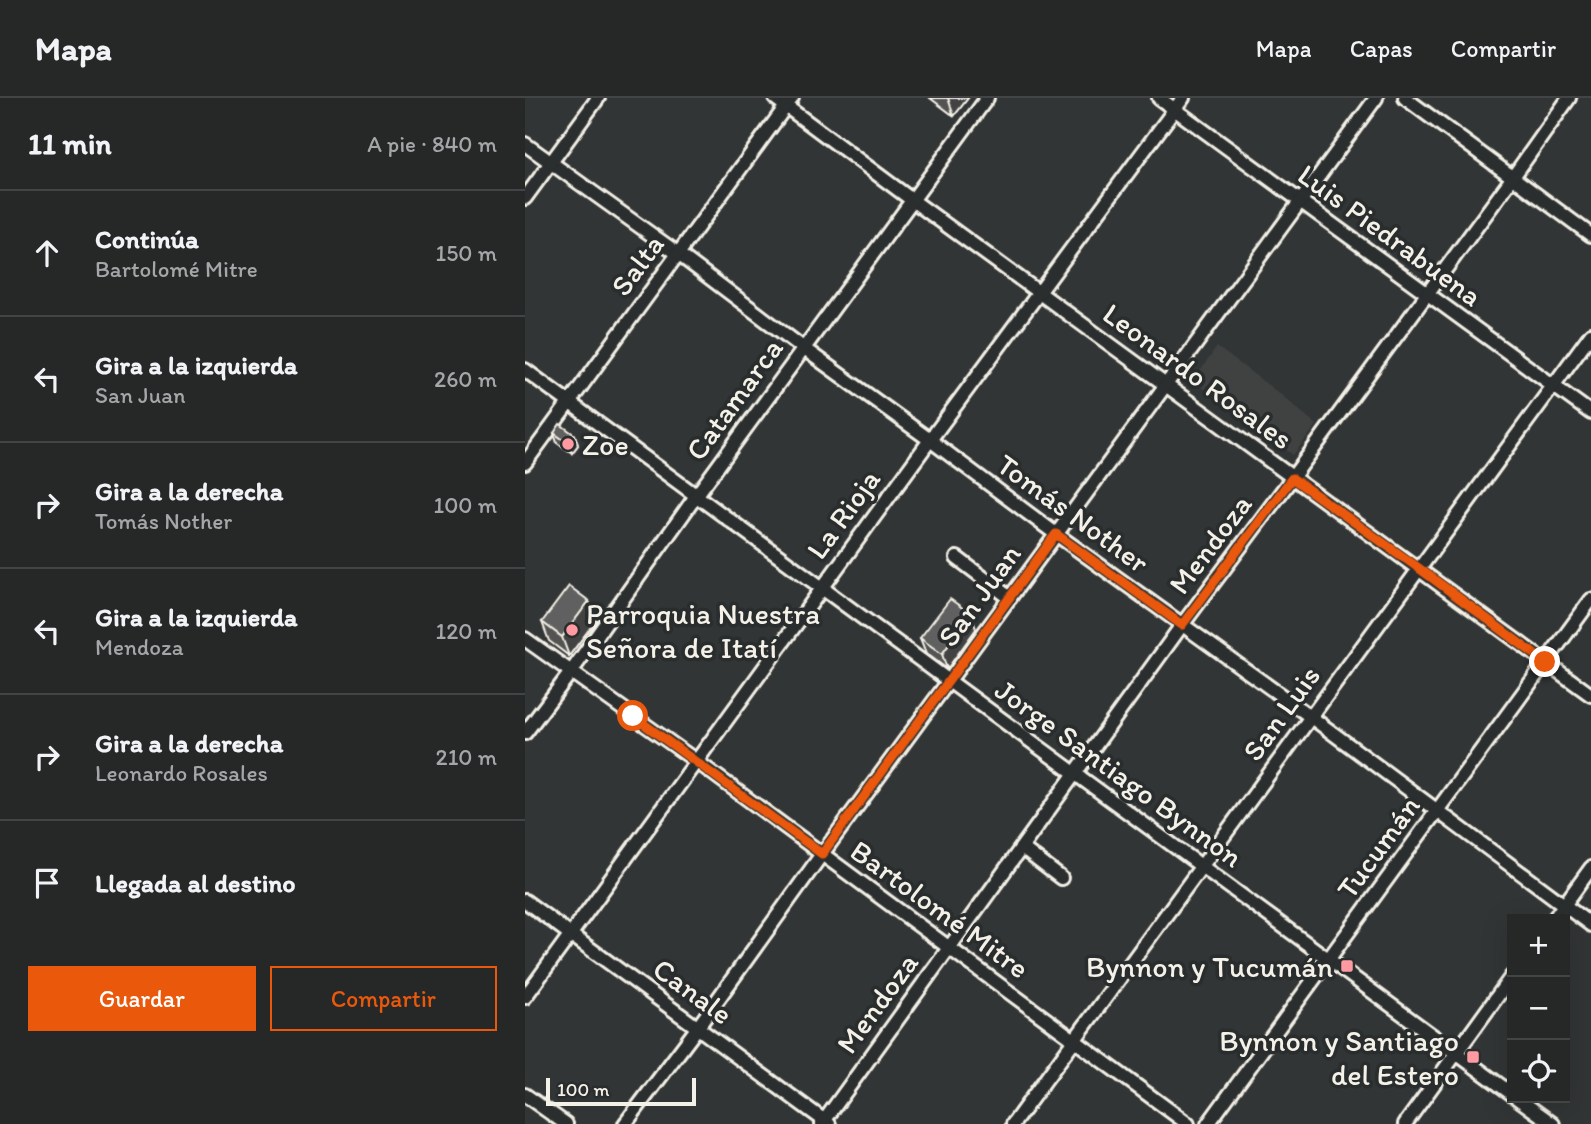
<!DOCTYPE html>
<html lang="es">
<head>
<meta charset="utf-8">
<style>
  :root { --surface:#262828; --page:#323434; --text:#f1f3f6; --muted:#a4a6a8; --line:#424445; --accent:#ea580c }
  body { margin:0; font-family:Itim,sans-serif; background:var(--page); color:var(--text) }
  .controls { position:absolute; right:21px; bottom:21px; display:grid; overflow:hidden; border-radius:0px; box-shadow:0 7px 28px #0002 }
  .controls button { width:63px; height:63px; display:grid; place-items:center; padding:0; border:0; border-bottom:2px solid var(--line); background:var(--surface); color:var(--text); font:35px sans-serif }
  .scale { position:absolute; left:21px; bottom:18px; width:150px; box-sizing:border-box; padding-left:7px; border:4px solid #f4f1e8; border-top:0; font-size:19px; line-height:24px; white-space:nowrap; color:#f4f1e8; -webkit-text-stroke:5px #2a2d2e; paint-order:stroke }
  .stop { position:absolute; width:21px; height:21px; margin:-16px; border:5px solid #ea580c; border-radius:50%; background:#fff }
  .stop.end { background:#ea580c; border-color:#fff; box-shadow:0 2px 7px #0008 }
  .list { margin:0; padding:0; list-style:none }
  h2 { display:flex; justify-content:space-between; align-items:center; height:91px; margin:0; padding:0 28px; font-size:30px }
  h2 small { font-size:23px; font-weight:400; color:var(--muted) }
  .list li { display:grid; grid-template-columns:46px 1fr auto; gap:21px; align-items:center; box-sizing:border-box; height:126px; padding:0 28px; border-top:2px solid var(--line) }
  .list b { display:block; font-size:26px; white-space:nowrap }
  .list p { margin:0; font-size:23px; white-space:nowrap; color:var(--muted) }
  .list em { font-size:23px; font-style:normal; color:var(--muted) }
  .actions { display:flex; gap:14px; padding:21px 28px }
  .actions a { flex:1; padding:16px 0; border:2px solid var(--accent); border-radius:0px; text-align:center; font-size:24px; color:var(--accent) }
  .actions .main { background:var(--accent); color:#fff }
  .icon { flex:none; width:38px; height:38px; fill:none; stroke:currentColor; stroke-width:2; stroke-linecap:round; stroke-linejoin:round }
  .map { position:relative; flex:none; width:1066px; height:1026px; overflow:hidden }
  header { display:flex; align-items:center; gap:42px; box-sizing:border-box; height:98px; padding:0 35px; background:var(--surface); border-bottom:2px solid var(--line) }
  header strong { font-size:33px }
  nav { display:flex; gap:38px; margin-inline-start:auto; font-size:24px }
  main { display:flex }
  aside { flex:1; background:var(--surface) }
  .map>svg:first-child { display:block }
</style>
</head>
<body>
<header>
<strong>Mapa</strong>
<nav><a>Mapa</a><a>Capas</a><a>Compartir</a></nav>
</header>
<main>
<aside>
<h2>11 min<small>A pie · 840 m</small></h2>
<ul class="list">
<li><svg class="icon" aria-label="ahead" viewBox="0 0 24 24"><path d="M12 20V5M6 11l6-6 6 6"/></svg><div><b>Continúa</b><p>Bartolomé Mitre</p></div><em>150 m</em></li>
<li><svg class="icon" aria-label="left" viewBox="0 0 24 24"><path d="M17 20v-9H6M10 6l-5 5 5 5"/></svg><div><b>Gira a la izquierda</b><p>San Juan</p></div><em>260 m</em></li>
<li><svg class="icon" aria-label="right" viewBox="0 0 24 24"><path d="M7 20v-9h11M14 6l5 5-5 5"/></svg><div><b>Gira a la derecha</b><p>Tomás Nother</p></div><em>100 m</em></li>
<li><svg class="icon" aria-label="left" viewBox="0 0 24 24"><path d="M17 20v-9H6M10 6l-5 5 5 5"/></svg><div><b>Gira a la izquierda</b><p>Mendoza</p></div><em>120 m</em></li>
<li><svg class="icon" aria-label="right" viewBox="0 0 24 24"><path d="M7 20v-9h11M14 6l5 5-5 5"/></svg><div><b>Gira a la derecha</b><p>Leonardo Rosales</p></div><em>210 m</em></li>
<li><svg class="icon" aria-label="arrive" viewBox="0 0 24 24"><path d="M6 21V4h12l-3 4 3 4H6"/></svg><div><b>Llegada al destino</b></div></li>
</ul>
<div class="actions"><a class="main">Guardar</a><a>Compartir</a></div>
</aside>
<div class="map">
<svg width="1066" height="1026" viewBox="0 0 1066 1026">
  <rect width="100%" height="100%" fill="#323535"/>
  <filter id="ink" filterUnits="userSpaceOnUse"><feTurbulence type="fractalNoise" baseFrequency=".0143" numOctaves="2"/><feDisplacementMap in="SourceGraphic" scale="14" xChannelSelector="R" yChannelSelector="G"/><feConvolveMatrix kernelMatrix="1 2 1 2 8 2 1 2 1" color-interpolation-filters="sRGB"/></filter>
  <g filter="url(#ink)">
    <path fill="#404242" d="M692,249L755,296L792,327L768,357L668,283Z"/>
    <g fill="none" stroke-linecap="round" stroke-linejoin="round">
      <g stroke="#f4f1e8" stroke-width="18">
        <g id="minor">
          <path d="M250,0L387,102L1066,597"/>
          <path d="M634,0L1066,315"/>
          <path d="M880,0L1066,137"/>
          <path d="M0,46L152,155L278,250L405,342L531,436L786,619L1066,827"/>
          <path d="M0,100L73,0"/>
          <path d="M0,272L987,996"/>
          <path d="M0,365L267,0"/>
          <path d="M432,460L485,500"/>
          <path d="M0,541L171,663L663,1026"/>
          <path d="M0,635L46,574L171,398L462,0"/>
          <path d="M497,750L536,780"/>
          <path d="M0,803L304,1026"/>
          <path d="M1029,821L1066,770"/>
          <path d="M0,899L405,342L658,0"/>
          <path d="M0,997L41,1026"/>
          <path d="M992,1000L1028,1026"/>
          <path d="M100,1026L173,929L297,756L851,0"/>
          <path d="M297,1026L657,527L767,380L988,79L1044,0"/>
          <path d="M488,1026L1066,236"/>
          <path d="M683,1026L1066,502"/>
          <path d="M880,1026L987,878"/>
        </g>
      </g>
      <use href="#minor" stroke="#2a2d2e" stroke-width="12"/>
    </g>
    <g fill="#525352" stroke="#f4f1e8" stroke-width="2">
      <path d="M405,0H443L429,18Z"/>
      <path d="M29,335L50,337L53,347L47,355L32,345Z"/>
      <path d="M71,522L44,558L24,543L17,524Z"/>
      <path d="M451,531L422,571L401,555L395,540Z"/>
    </g>
    <g fill="#424342" stroke="#f4f1e8" stroke-width="2">
      <path d="M423,0H443L429,18Z"/>
      <path d="M50,337L53,347L47,355L44,346Z"/>
      <path d="M64,503L71,522L44,558L37,539Z"/>
      <path d="M446,516L451,531L422,571L417,556Z"/>
    </g>
    <g fill="#5f605f" stroke="#f4f1e8" stroke-width="2">
      <path d="M35,326L50,337L44,346L29,335Z"/>
      <path d="M44,488L64,503L37,539L17,524Z"/>
      <path d="M425,501L446,516L417,556L395,540Z"/>
    </g>
  </g>
  <g fill="none" stroke-linecap="round" stroke-linejoin="round" filter="url(#ink)">
    <path stroke="#ea580c" stroke-width="9" d="M108,618L297,756L531,436L657,527L767,380L895,471L1020,564"/>
  </g>
  <g fill="#ff9aa2" stroke="#2a2d2e" stroke-width="2.5">
    <circle cx="43" cy="346" r="7"/>
    <circle cx="47" cy="532" r="7"/>
    <rect x="815" y="861" width="14" height="14" rx="3.5"/>
    <rect x="941" y="952" width="14" height="14" rx="3.5"/>
  </g>
  <g text-anchor="middle" dominant-baseline="central" stroke-width="7" stroke-linejoin="round" paint-order="stroke">
    <g font-size="30" fill="#f4f1e8" stroke="#2a2d2e">
      <text transform="translate(865 137) rotate(36)">Luis Piedrabuena</text>
      <text transform="translate(112 167) rotate(-54)">Salta</text>
      <text transform="translate(673 278) rotate(36)">Leonardo Rosales</text>
      <text transform="translate(209 301) rotate(-54)">Catamarca</text>
      <text transform="translate(548 415) rotate(36)">Tomás Nother</text>
      <text transform="translate(318 416) rotate(-54)">La Rioja</text>
      <text transform="translate(685 446) rotate(-53)">Mendoza</text>
      <text transform="translate(454 497) rotate(-54)">San Juan</text>
      <text transform="translate(756 615) rotate(-54)">San Luis</text>
      <text transform="translate(594 675) rotate(36)">Jorge Santiago Bynnon</text>
      <text transform="translate(853 749) rotate(-54)">Tucumán</text>
      <text transform="translate(415 811) rotate(36)">Bartolomé Mitre</text>
      <text transform="translate(168 893) rotate(36)">Canale</text>
      <text transform="translate(352 905) rotate(-54)">Mendoza</text>
    </g>
    <g font-size="30" fill="#f4f1e8" stroke="#2a2d2e" text-anchor="start">
      <text x="57" y="346">Zoe</text>
      <text x="61" y="515">Parroquia Nuestra<tspan x="61" dy="34">Señora de Itatí</tspan></text>
      <text x="808" y="868" text-anchor="end">Bynnon y Tucumán</text>
      <text x="934" y="942" text-anchor="end">Bynnon y Santiago<tspan x="934" dy="34">del Estero</tspan></text>
    </g>
  </g>
</svg>
<div class="controls">
<button>+</button>
<button>−</button>
<button><svg class="icon" aria-label="locate" viewBox="0 0 24 24"><circle cx="12" cy="12" r="6"/><path d="M12 2v4M12 18v4M2 12h4M18 12h4"/></svg></button>
</div>
<div class="scale">100 m</div>
<div class="stop" style="left:108px;top:618px"></div>
<div class="stop end" style="left:1020px;top:564px"></div>
</div>
</main>
</body>
</html>
